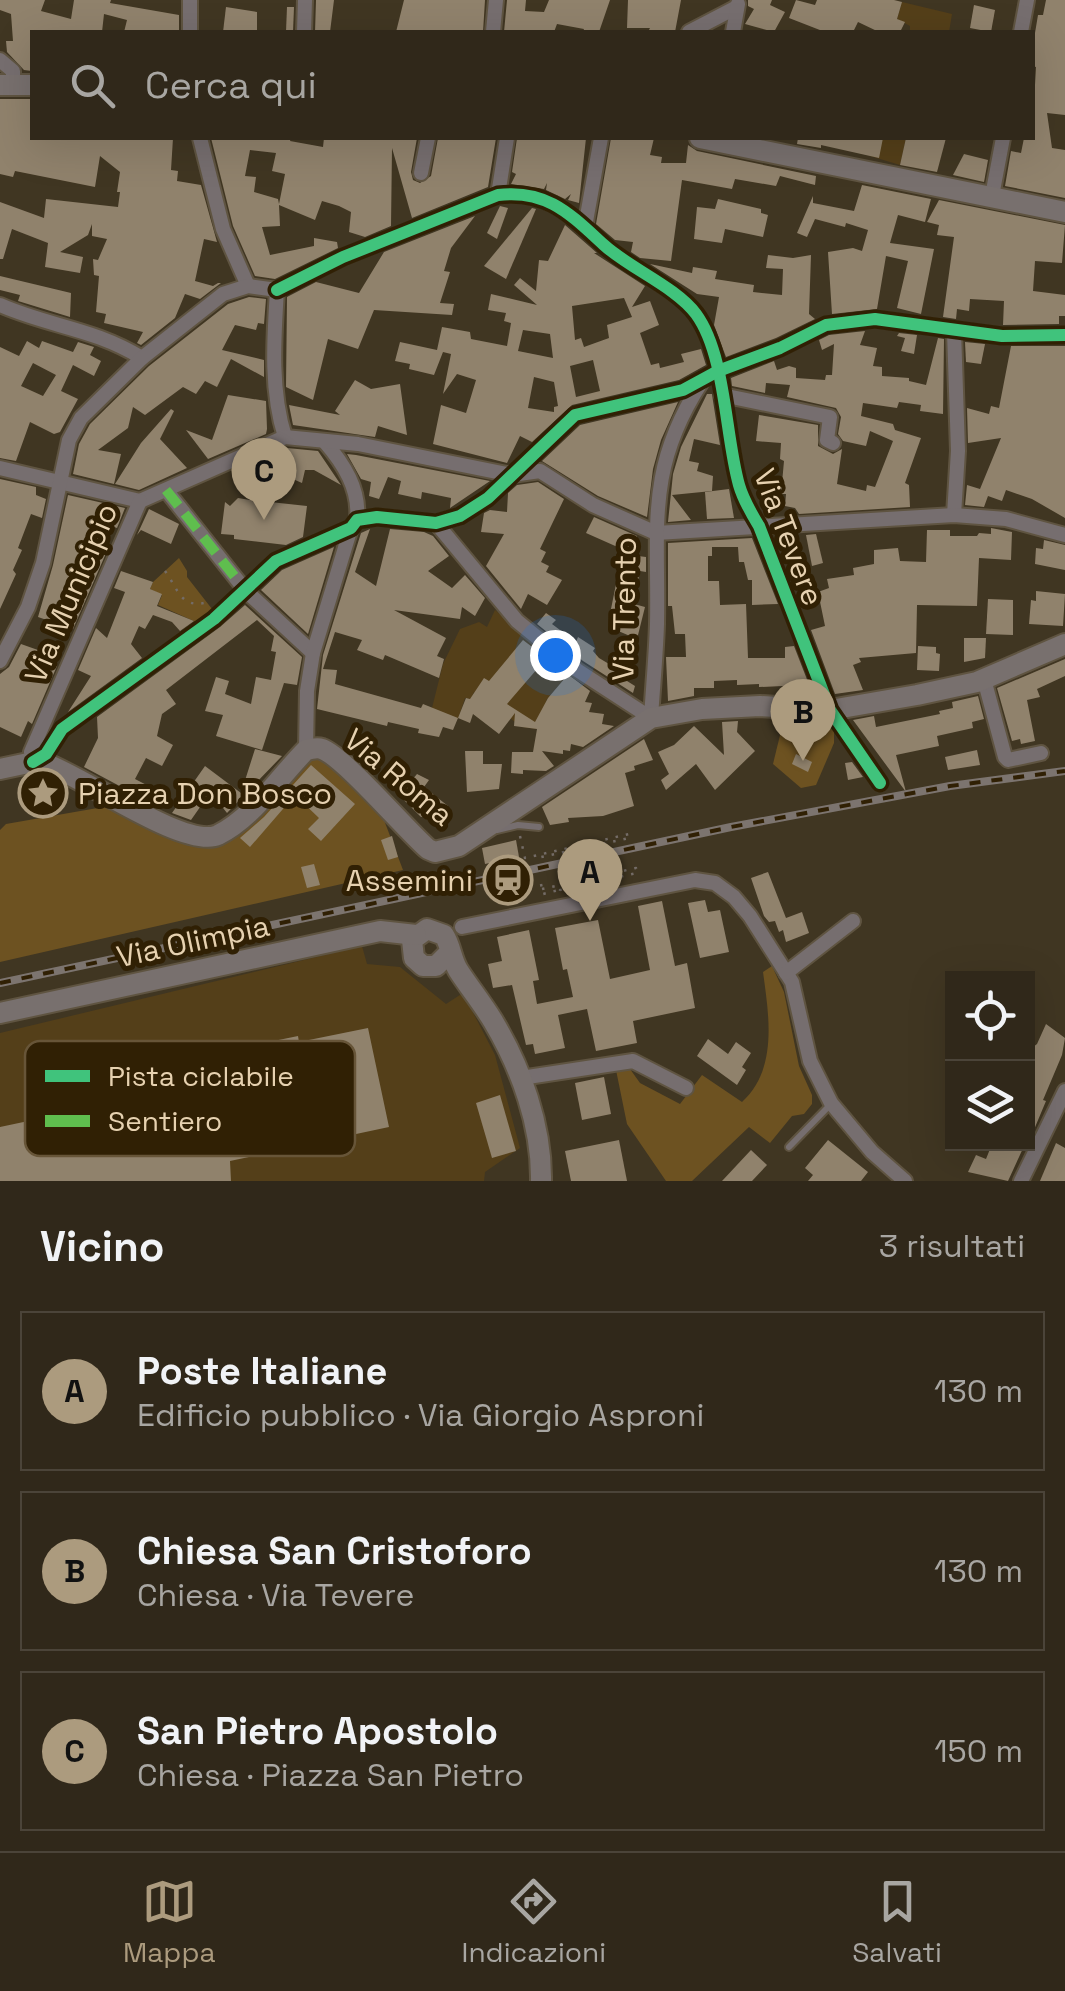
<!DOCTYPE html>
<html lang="it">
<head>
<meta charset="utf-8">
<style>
  :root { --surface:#30281a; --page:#383023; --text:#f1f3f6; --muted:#a8a6a2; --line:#4b4439; --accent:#ac9b7e }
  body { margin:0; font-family:"Space Grotesk",sans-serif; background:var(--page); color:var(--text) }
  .controls { position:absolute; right:30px; bottom:30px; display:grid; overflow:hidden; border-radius:0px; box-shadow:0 10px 40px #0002 }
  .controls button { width:90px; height:90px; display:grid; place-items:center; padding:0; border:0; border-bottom:2px solid var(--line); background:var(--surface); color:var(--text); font:50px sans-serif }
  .you { position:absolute; left:555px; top:655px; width:35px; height:35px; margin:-25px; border:8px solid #fff; border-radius:50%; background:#1a73e8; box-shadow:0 0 0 15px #1a73e833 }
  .badge { display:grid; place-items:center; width:65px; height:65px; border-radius:50%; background:var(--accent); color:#111; font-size:32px; font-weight:700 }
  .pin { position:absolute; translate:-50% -82px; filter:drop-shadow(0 2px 5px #0008) }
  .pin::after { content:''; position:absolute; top:52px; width:35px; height:30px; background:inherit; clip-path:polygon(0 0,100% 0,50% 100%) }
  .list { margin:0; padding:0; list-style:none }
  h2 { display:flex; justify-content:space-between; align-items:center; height:130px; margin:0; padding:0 40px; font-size:42px }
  h2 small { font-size:32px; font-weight:400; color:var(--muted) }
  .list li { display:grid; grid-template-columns:65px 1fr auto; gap:30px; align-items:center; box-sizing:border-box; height:160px; margin:0 20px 20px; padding:0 20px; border:2px solid var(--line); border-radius:0px }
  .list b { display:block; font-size:38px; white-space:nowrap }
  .list p { margin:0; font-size:32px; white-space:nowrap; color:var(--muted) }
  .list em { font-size:32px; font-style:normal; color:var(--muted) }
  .icon { flex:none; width:55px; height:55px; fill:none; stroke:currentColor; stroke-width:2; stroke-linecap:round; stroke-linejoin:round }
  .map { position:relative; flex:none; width:1065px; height:1181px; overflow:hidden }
  .search { position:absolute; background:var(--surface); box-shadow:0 10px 40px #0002; left:30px; right:30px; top:30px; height:110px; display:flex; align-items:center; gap:25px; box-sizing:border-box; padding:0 35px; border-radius:0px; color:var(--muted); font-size:38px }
  .sheet { height:670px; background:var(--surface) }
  nav { display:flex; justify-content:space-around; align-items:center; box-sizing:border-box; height:140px; border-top:2px solid var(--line); background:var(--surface); font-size:28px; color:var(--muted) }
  nav a { display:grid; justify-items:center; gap:5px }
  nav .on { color:var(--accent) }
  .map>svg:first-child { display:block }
</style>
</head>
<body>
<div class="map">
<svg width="1065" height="1181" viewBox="0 0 1065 1181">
  <rect width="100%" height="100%" fill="#403622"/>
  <g fill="#543f19">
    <path d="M902,2L952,14L949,32H910V26L897,19Z"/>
    <path d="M873,138H906L900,165L870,156Z"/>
    <path d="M495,610L571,671L547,699L537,729L522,727L474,692L471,699L465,698L458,719L432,708L443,664L460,629L479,622L487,627Z"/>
    <path d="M362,946L367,964L400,967L446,1004L463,993L495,1055L520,1148L485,1172L484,1181H0V1033Z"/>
  </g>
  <g fill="#6d5221">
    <path d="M179,558L187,571V577L212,609L196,622L158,605L162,595L150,589L153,582Z"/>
    <path d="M797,716L822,722L834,729V743L816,785L801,788L773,764L782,727Z"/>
    <path d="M304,758H322L363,795L384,820L403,870L0,962V830L6,824L109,806L198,843Z"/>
    <path d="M772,966L784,992L799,1066L812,1095V1104L804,1114L792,1116L770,1143L749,1127L692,1181H666L627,1124L616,1070L630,1069L640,1083L680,1104L702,1075L742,1102C778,1069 769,1016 763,972Z"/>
  </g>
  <g fill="#90826c" fill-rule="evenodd">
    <path d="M0,0H45L41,11L71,19L74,0H111L110,3L179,15V32H124L127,20L104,14L102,32H32V71L24,70L7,52L6,41H13L11,14L0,10Z"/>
    <path d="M316,0H334L330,32H315Z"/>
    <path d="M404,0H485L483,32H396Z"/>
    <path d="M507,0H526L525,11L544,12L549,0H610L599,32H583L584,29L557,24L554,32H504Z"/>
    <path d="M628,0H681L675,32H648L650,28H627Z"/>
    <path d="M748,0H772L770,5L785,12L774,32L745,24L754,9L748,6Z"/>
    <path d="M796,0L815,5L817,0H894L902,2L897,19L905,22L900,32H879L858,22L853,32H825L789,18Z"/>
    <path d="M1046,0H1065V115L1047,113L1052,148L1065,150V198L1005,186L1011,151L1021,153L1024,138H1032L1036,67L1032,66V51L1038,15H1043Z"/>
    <path d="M974,5L995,10L991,32L970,28Z"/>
    <path d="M226,7L257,12V32H223Z"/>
    <path d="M287,7H294L293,32H286Z"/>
    <path d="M0,99H32V138H173L171,170L178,171L177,181L201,185L217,242L204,239L195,281L213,286L218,283H221L200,299L185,294L175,318L141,345L137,343L143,332L104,323L106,314L96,312L99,276L94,275L93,259L98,260L107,239L92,236V224L88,235L60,252L83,257L80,273L45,267L48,243L12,229L3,259H0V202L44,218L46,199L118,207L120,192H117L120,172L100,156L95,187L15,171L13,177L0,174Z"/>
    <path d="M211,138H291L290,141L323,147L324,138H417L411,172L413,180L420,183L431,176L438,138H496L488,187L412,218L392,148L391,226L365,237L349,232L351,212L339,206L322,201L315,220L279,205L280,226L262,227L270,255L314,246V238L337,242L338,248L275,279L255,276L233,226ZM250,150L276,153L272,171L285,174L279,204L278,199L254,192L256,177L245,176Z"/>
    <path d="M517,138H586L579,203L568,200L571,194L565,199L546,190L547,183L544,189L511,184L516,174L512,172Z"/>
    <path d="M611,138H654L650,155L662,157L661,163H686L688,145L697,151L816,176L815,185L780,176L776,186L735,179L732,189L682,180L671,261L640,258L631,252L633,242L615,240L596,224Z"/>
    <path d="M798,138H883L879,158L821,145V148L797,144Z"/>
    <path d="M906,138H946L937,172L900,165Z"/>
    <path d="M964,154L988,160L984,182L953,175Z"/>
    <path d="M862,185L931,199L925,222L898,215L890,243L934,249L921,314L897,308L908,261L886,256L877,309L832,314L828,252L853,248L862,251L868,230L846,223L845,227L815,219L807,237L797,233L813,196V203L854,211Z"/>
    <path d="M718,199L761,209V213L768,215L763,237L725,229L722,243L694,239L697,207L715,209Z"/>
    <path d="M939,200L1065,225L1062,263L1035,261L1033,291L1065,295V316H1059V324L1003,325L1004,301L970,299L969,311L957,309L956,319L943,317L954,237L937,235L939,225L927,222Z"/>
    <path d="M500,206L508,208L497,239L487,233Z"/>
    <path d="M532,208L536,209L506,279L484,266Z"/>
    <path d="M475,216L451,248L444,271L450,272L440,303L454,304L452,315L374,310L358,349L328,339L313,400L286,387L287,297L316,282L359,293L384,252Z"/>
    <path d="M565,225L597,253H594L645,286L632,307L650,301L659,325L640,333L651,365L659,363L660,368L684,362L681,354L701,349L706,365L679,380L572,405L532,442L520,436L507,463L433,444L441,405L466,413L476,380L457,374L443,394L451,354L443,352L434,375L409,369L410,364L395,361L400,342L437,350L442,327L470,332L471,339L507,346L511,323L504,321L506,313L488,310L491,294L537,305L514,285L520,278L536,291L539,260L548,261ZM624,298L632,317L607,325L609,338L584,347L581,338L575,340L572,306ZM523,330L550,334L553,358L518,351ZM593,360L600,391L576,397L570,366ZM534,377L554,382L558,406L554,407V412L528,408Z"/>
    <path d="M768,255L793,258L811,255L809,314L815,319L776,338L726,357L714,325L719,297L697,294L650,264L692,273L693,267L717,271L715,279L754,285L753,292L782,295L783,269L766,268Z"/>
    <path d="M0,276L71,293L70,317L18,301L20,295L0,290Z"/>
    <path d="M249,297L266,299L264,324L258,323L256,330L235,325L222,350L264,360V377L231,359L217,387L205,381L196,394L183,387L145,415L133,407L128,428L98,450L121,454L114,484L73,474L79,444L90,424L149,366L228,304Z"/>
    <path d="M865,331L860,345L877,348L873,366L882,367V376L909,378V381L926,385L938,338L944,339L943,414L920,411L921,405L899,402L897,408L863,403L861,416L893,424L895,430L921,438L905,483L909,485L910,507L799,514L795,508L785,506L786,494H781L784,461L780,459L781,443L756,441L759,415L818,425V446L833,454L842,449L837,484L866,491L867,485L875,487L893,441L870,431L866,446L843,441L838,434L841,417L836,408L787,397L790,385L766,383L765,393L732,386L731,378L774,361L777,370L789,366L796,368V378L825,380L826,375H832L834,344L822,350L819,340L829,335Z"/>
    <path d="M899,333L917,335L914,354L901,351L905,338L897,336Z"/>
    <path d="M27,341L39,348L42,341L73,352L78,342L94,347L90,355L101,361L94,376L73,365L61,391L78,399L60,432L54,434L30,422L16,461L0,458V347L19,356ZM33,363L56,375L43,396L21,386Z"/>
    <path d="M965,342L985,344L981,364L966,362Z"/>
    <path d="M1011,346H1065V518L1032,499L1006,490L1002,501L988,496L984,507L965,505L967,485L980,489L1001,438L968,443L967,408L989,414L991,406L999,408Z"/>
    <path d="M355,380L371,389L400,384L407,435L378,426L375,437L293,425L289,405L340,415L335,411Z"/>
    <path d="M707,394H712L713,401L720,445L694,439L689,461L699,463L697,471L713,476L712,491L672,495L691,520L668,522L673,474L681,447Z"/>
    <path d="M228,395L266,401L267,429L266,434L208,459L186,430L212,440Z"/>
    <path d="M678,402L661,440L653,469L647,517L598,496L542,461L580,425Z"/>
    <path d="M171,409L174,411L160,439L187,468L139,490L115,484L141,443Z"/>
    <path d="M287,448L318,451L341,485L314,470H305L302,483L279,473L282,450Z"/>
    <path d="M347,454L356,455L490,481L450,508L451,498L422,492L421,499L398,494L401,481L388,477L379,499L369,496L371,482L361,479Z"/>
    <path d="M0,479L36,487V495L46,499L42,518L31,514L18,548L22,550L13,570L16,574L0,609Z"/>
    <path d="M538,482L564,499L540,549L546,552L541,562L549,566L546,572L562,580L547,605L528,594L521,609L486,566L504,534L481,532L484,513L490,510L507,512L508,493L517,485Z"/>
    <path d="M729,489L734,518L707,519L705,492Z"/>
    <path d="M251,490L262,491L261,501L307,506L303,537L286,545L234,539V535L221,534L225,502L230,506L238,498L250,500Z"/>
    <path d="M68,495L125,508L117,528L106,524L94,546L107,551L73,629L38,617L53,565Z"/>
    <path d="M149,509L179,524L171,544L141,530L137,535Z"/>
    <path d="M594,517L637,536L631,553L586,533Z"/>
    <path d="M991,528L1012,532L1011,560L979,558L977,606L917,605L916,653L859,658L861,662L853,665L863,690L835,694L811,630L825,626L818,592L829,588L827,579L854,575L853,568L874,564V550L898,548L900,561L926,562L927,530H950V536H977L979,533L991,534Z"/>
    <path d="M370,529L355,572L376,586L390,529L424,532L433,536L449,556L428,571L452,588L465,575L485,598L475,616L462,607L460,619L394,610L446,638L437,656L444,659L439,678L385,655L383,660L357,650L362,640L335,632L323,669L337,670L335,684L421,708L423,704L458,718L453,730L443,727L439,737L418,733L419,729L388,722L387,726L317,709L323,655L361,533Z"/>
    <path d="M816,534L823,563L812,566L806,535Z"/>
    <path d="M752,538L778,604L752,605V580H748L744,562H739L738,547H712V556H708V581H719L720,605L746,604L748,658H785V647L794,646L813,695L782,694L783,686L759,687V684L737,685V680L714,681V688H694V696L668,701L666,657H686L685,634H675L672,606H668V543Z"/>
    <path d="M1044,540L1065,545V570L1035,564L1036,548L1043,549Z"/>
    <path d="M334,547L308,634L261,590L282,570Z"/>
    <path d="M622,554L646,557V572L640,571L634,604L645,607L637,639L616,630L621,612L611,609Z"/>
    <path d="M121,571L153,582L150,589L162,594L157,606L194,621L180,631L172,622L153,615L145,629L139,626L131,644L142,658L68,712L91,676L78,670L96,628L107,638L125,592L114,588Z"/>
    <path d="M1036,591L1065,594L1063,626L1029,624L1031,600L1036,601Z"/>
    <path d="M988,599L1013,600V635L986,634Z"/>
    <path d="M245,605L302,657L297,685L284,683L262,750L216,736L223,715L205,711L216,677L229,681L225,694L251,704L256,677L271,680L276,652L271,651L274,636L257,620L166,690L176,704L162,714L157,736L173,745L162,766L146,758L135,779L164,794L157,806L84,767L98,738L97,717L220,627Z"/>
    <path d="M546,613L556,620L552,624L576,642L578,637L595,648L593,651L599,658L629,676L627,681L635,686L633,693L583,661L537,624Z"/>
    <path d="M964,638H986L985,658L964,662Z"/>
    <path d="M523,640L590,691L585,702L592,703L589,712L604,714L602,724L614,726L583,747L571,744L570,751L563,750V754L542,751L554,766L546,771L523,770V774L511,773L512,752H533L537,729L514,726L515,713L499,734L473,714L470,723L458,718L466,698L470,699L484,678L489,681ZM544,661L565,678L548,698L535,722L507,704Z"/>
    <path d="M21,644L52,655L49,663L57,666L32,724L28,721L21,737L0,727V674L9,667Z"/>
    <path d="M918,646L936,647V653L940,654L939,671L917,670Z"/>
    <path d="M1065,659V676L1037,689L1040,697L1027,700L1035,741L1021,744L1020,739L1012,741L997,688Z"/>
    <path d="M978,696L984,719L972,722L973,728L937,736L939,746L896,755L906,792L853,720L874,716L876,727L940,714L939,711L953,708L952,702Z"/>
    <path d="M738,721L737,732L755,751L715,790L696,764L666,790L661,780L669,774L658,752L674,745L694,726L724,755L722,722Z"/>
    <path d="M644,739L653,760L634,766L635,770L625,773L634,806L603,816L568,818L569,822L550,825L542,807Z"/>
    <path d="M255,749L282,756L227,813L216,799L212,805L205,800L191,820L172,813L205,766L241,793Z"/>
    <path d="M977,750L980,765L948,770L945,757Z"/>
    <path d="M465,751H483V764H502L499,789L467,792Z"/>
    <path d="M796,754L812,762L808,772L792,764Z"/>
    <path d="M852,762L863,777L848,780L845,763Z"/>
    <path d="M311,765L355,804L321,841L308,829L319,818L295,795L250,847L240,838L264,817Z"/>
    <path d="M417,774L429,780L424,787L448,806L433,822L427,816L421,817L399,795Z"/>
    <path d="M392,836L398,857L388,860L381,840Z"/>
    <path d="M516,840L519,857L485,864L482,848Z"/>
    <path d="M314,864L320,885L307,888L301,867Z"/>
    <path d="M768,872L786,918L802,912L809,933L786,942L783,930L779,932L775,921L769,922L764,916L751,878Z"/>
    <path d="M705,900L708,912L720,910L729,952L700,958L688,903Z"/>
    <path d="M662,901L675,966L687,963L695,1008L633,1021L637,1043L596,1051L587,1009L558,1015L565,1048L535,1054L533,1044L526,1045L512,985L493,988L488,964L502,961L497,937L529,930L539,980L533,981L537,1004L573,997L567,969L563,970L555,928L598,920L610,979L650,970L638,906Z"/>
    <path d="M1046,1024L1065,1038L1062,1055L1043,1100L1046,1101L1028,1144V1051L1037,1044Z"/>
    <path d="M368,1028L389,1127L230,1161L231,1181H0V1127L33,1120L27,1092L298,1036L299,1042Z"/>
    <path d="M708,1039L728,1054L736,1042L751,1053L742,1067L746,1070L737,1085L697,1056Z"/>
    <path d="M604,1077L611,1114L582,1120L575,1083Z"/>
    <path d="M500,1095L516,1151L492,1158L476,1103Z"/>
    <path d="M619,1140L627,1181H571L565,1151Z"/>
    <path d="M828,1140L868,1172L861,1181H808L813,1175L805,1168Z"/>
    <path d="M1056,1143L1065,1148V1181H1040Z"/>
    <path d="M992,1144H1025L1008,1181L968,1172L976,1155L986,1159Z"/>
    <path d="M751,1150L767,1165L752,1181H722Z"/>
  </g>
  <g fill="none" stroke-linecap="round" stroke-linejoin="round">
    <g stroke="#5f5441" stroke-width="10">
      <g id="lane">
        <path d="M497,830L518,825L539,827"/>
        <path d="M789,1147L831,1104"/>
      </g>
    </g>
    <g stroke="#5f5441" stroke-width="18">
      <g id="street">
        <path d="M190,32V0"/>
        <path d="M304,32L305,0"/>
        <path d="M493,32L496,0"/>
        <path d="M689,32L737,7"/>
        <path d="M733,32L738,4"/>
        <path d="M1021,32L1027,0"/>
        <path d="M0,60L13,71V84"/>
        <path d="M200,138L223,229L248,286"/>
        <path d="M421,173L428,138"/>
        <path d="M498,195L507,138"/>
        <path d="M992,196L1003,138"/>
        <path d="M585,227L601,138"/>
        <path d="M277,290L343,257L498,195C547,189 570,214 604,245C629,268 676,287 696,314C726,355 725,436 739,485C743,499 751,513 759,526L830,710L880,783"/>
        <path d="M277,290C274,338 270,390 285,437"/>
        <path d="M0,305C50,327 93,328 142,358"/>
        <path d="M954,331L958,451L954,515"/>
        <path d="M722,395L830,417L827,440L833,443"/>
        <path d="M324,441C344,464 360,489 357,520"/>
        <path d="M0,468L140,501"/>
        <path d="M166,490L246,591L313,653"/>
        <path d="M140,501L285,437L358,444L512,475L540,471L593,505L656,533L954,515L1006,519L1065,535"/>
        <path d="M436,523L517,621L577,670L651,718C653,686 656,655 657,624C659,527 645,470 701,383"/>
        <path d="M0,661L28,607L43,563L69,440L81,418L142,358L223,294L248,286L277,290"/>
        <path d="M984,679L1005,757L1008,760L1041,753"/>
        <path d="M306,750L307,691L313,653L351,528"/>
        <path d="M33,762L46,754L62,729L214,619L276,561L351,528L357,520L377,517L436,523L460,516L488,498L575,415L683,390L718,371L780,348L826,325L875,319L1002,336L1065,335"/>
        <path d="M33,762L31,752L140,501"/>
        <path d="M462,927L695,880L715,883L734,897L750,916L792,982L810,1061L831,1103L872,1152L905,1181"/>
        <path d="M786,973L853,921"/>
        <path d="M521,1078L633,1061L686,1088"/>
        <path d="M1021,1181L1065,1091"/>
      </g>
    </g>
    <g stroke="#5f5441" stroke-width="24">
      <g id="secondary">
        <path d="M0,85H32"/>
        <path d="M700,138L1065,212"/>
        <path d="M0,769L33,762L44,763C81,775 185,850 218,835C253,818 279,777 306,750C313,749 316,747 322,749C344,757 405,829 428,849L435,852L459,846L651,718L702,709L760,706L830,710L917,695L977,682L1065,644"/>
        <path d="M449,953L436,966H423L414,958L412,940L427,929L444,935C451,946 451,958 458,970C469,987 482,1003 493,1021C521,1068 542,1126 541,1181"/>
        <path d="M0,1013L380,931L416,935"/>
      </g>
    </g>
    <g stroke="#746c67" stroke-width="2.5" stroke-dasharray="2.5 8" stroke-linecap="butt">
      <path d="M165,571C178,588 180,610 208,602"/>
      <path d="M520,836L525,858L629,834V838L537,858"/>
      <path d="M541,884L543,894L559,890"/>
      <path d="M542,889L636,868L637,873L560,890L561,895"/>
    </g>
    <use href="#lane" stroke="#766e6f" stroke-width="6"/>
    <use href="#street" stroke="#766e6f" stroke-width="14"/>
    <use href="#secondary" stroke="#78706e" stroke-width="20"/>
    <g stroke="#7c746f" stroke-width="8">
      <path id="rail" d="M0,983L731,827L950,786L1065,771"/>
    </g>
    <use href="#rail" stroke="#302004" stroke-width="4" stroke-dasharray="11" stroke-linecap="butt"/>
    <path stroke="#5fbe4e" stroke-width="10" stroke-dasharray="20 10" stroke-linecap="butt" d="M166,490L246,591"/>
    <g stroke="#302004" stroke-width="19">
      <g id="cycleway">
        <path d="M277,290L343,257L498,195C547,189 570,214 604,245C629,268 676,287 696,314C726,355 725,436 739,485C743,499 751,513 759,526L830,710L880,783"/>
        <path d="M33,762L46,754L62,729L214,619L276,561L351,528L357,520L377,517L436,523L460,516L488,498L575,415L683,390L718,371L780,348L826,325L875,319L1002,336L1065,335"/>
      </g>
    </g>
    <use href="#cycleway" stroke="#40c37c" stroke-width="12"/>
  </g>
  <defs>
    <g id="sight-ring" transform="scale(2.5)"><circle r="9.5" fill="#302004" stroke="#ac9b7e" stroke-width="1.5"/><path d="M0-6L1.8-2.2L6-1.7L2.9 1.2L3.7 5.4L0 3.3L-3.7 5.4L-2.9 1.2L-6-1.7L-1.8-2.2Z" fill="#ac9b7e"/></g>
    <g id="station-ring" transform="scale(2.5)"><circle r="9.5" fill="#302004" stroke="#ac9b7e" stroke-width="1.5"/><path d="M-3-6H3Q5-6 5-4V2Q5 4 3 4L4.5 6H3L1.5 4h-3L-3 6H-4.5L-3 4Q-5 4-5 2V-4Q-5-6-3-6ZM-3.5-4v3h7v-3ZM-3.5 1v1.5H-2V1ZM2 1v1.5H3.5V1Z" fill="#ac9b7e"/></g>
  </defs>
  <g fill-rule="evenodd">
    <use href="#sight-ring" x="43" y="793"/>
    <use href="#station-ring" x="508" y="880"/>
  </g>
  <g text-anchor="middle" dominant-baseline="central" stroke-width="10" stroke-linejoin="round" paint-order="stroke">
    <g font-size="30" fill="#e6d1b0" stroke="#302004">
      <text transform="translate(789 537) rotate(69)">Via Tevere</text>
      <text transform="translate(71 593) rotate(-67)">Via Municipio</text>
      <text transform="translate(624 609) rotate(-89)">Via Trento</text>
      <text transform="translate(399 777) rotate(40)">Via Roma</text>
      <text transform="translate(193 941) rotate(-12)">Via Olimpia</text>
    </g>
    <g font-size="30" fill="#e6d1b0" stroke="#302004" text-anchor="start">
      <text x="78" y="793">Piazza Don Bosco</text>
      <text x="473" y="880" text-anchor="end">Assemini</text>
    </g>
  </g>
  <rect x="25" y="1041" width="330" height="115" rx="15" fill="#302004" stroke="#675538" stroke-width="2.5"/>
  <rect x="45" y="1070" width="45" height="12" fill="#40c37c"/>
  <rect x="45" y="1115" width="45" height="12" fill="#5fbe4e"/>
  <g font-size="28" fill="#e6d1b0">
    <text x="108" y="1086">Pista ciclabile</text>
    <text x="108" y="1131">Sentiero</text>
  </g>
</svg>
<div class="controls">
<button><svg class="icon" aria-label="locate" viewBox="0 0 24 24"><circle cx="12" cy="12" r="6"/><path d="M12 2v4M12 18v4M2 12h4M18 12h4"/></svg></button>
<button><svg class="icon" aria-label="layers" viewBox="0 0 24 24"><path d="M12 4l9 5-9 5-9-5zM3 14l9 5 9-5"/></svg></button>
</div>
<div class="you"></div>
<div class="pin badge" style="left:590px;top:921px">A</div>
<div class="pin badge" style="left:803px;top:761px">B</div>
<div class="pin badge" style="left:264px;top:520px">C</div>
<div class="search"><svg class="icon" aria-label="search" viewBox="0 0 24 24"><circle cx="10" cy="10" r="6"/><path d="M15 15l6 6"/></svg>Cerca qui</div>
</div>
<section class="sheet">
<h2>Vicino<small>3 risultati</small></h2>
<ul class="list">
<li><span class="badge">A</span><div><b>Poste Italiane</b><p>Edificio pubblico · Via Giorgio Asproni</p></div><em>130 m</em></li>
<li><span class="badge">B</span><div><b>Chiesa San Cristoforo</b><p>Chiesa · Via Tevere</p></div><em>130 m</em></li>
<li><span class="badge">C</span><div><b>San Pietro Apostolo</b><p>Chiesa · Piazza San Pietro</p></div><em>150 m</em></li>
</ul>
</section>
<nav>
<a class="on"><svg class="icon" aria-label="map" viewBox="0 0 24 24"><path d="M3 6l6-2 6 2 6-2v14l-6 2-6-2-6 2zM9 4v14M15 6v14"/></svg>Mappa</a>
<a><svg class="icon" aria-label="directions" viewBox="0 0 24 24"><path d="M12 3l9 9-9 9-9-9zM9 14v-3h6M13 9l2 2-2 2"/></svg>Indicazioni</a>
<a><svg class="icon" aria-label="saved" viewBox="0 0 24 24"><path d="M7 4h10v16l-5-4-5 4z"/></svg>Salvati</a>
</nav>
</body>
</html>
